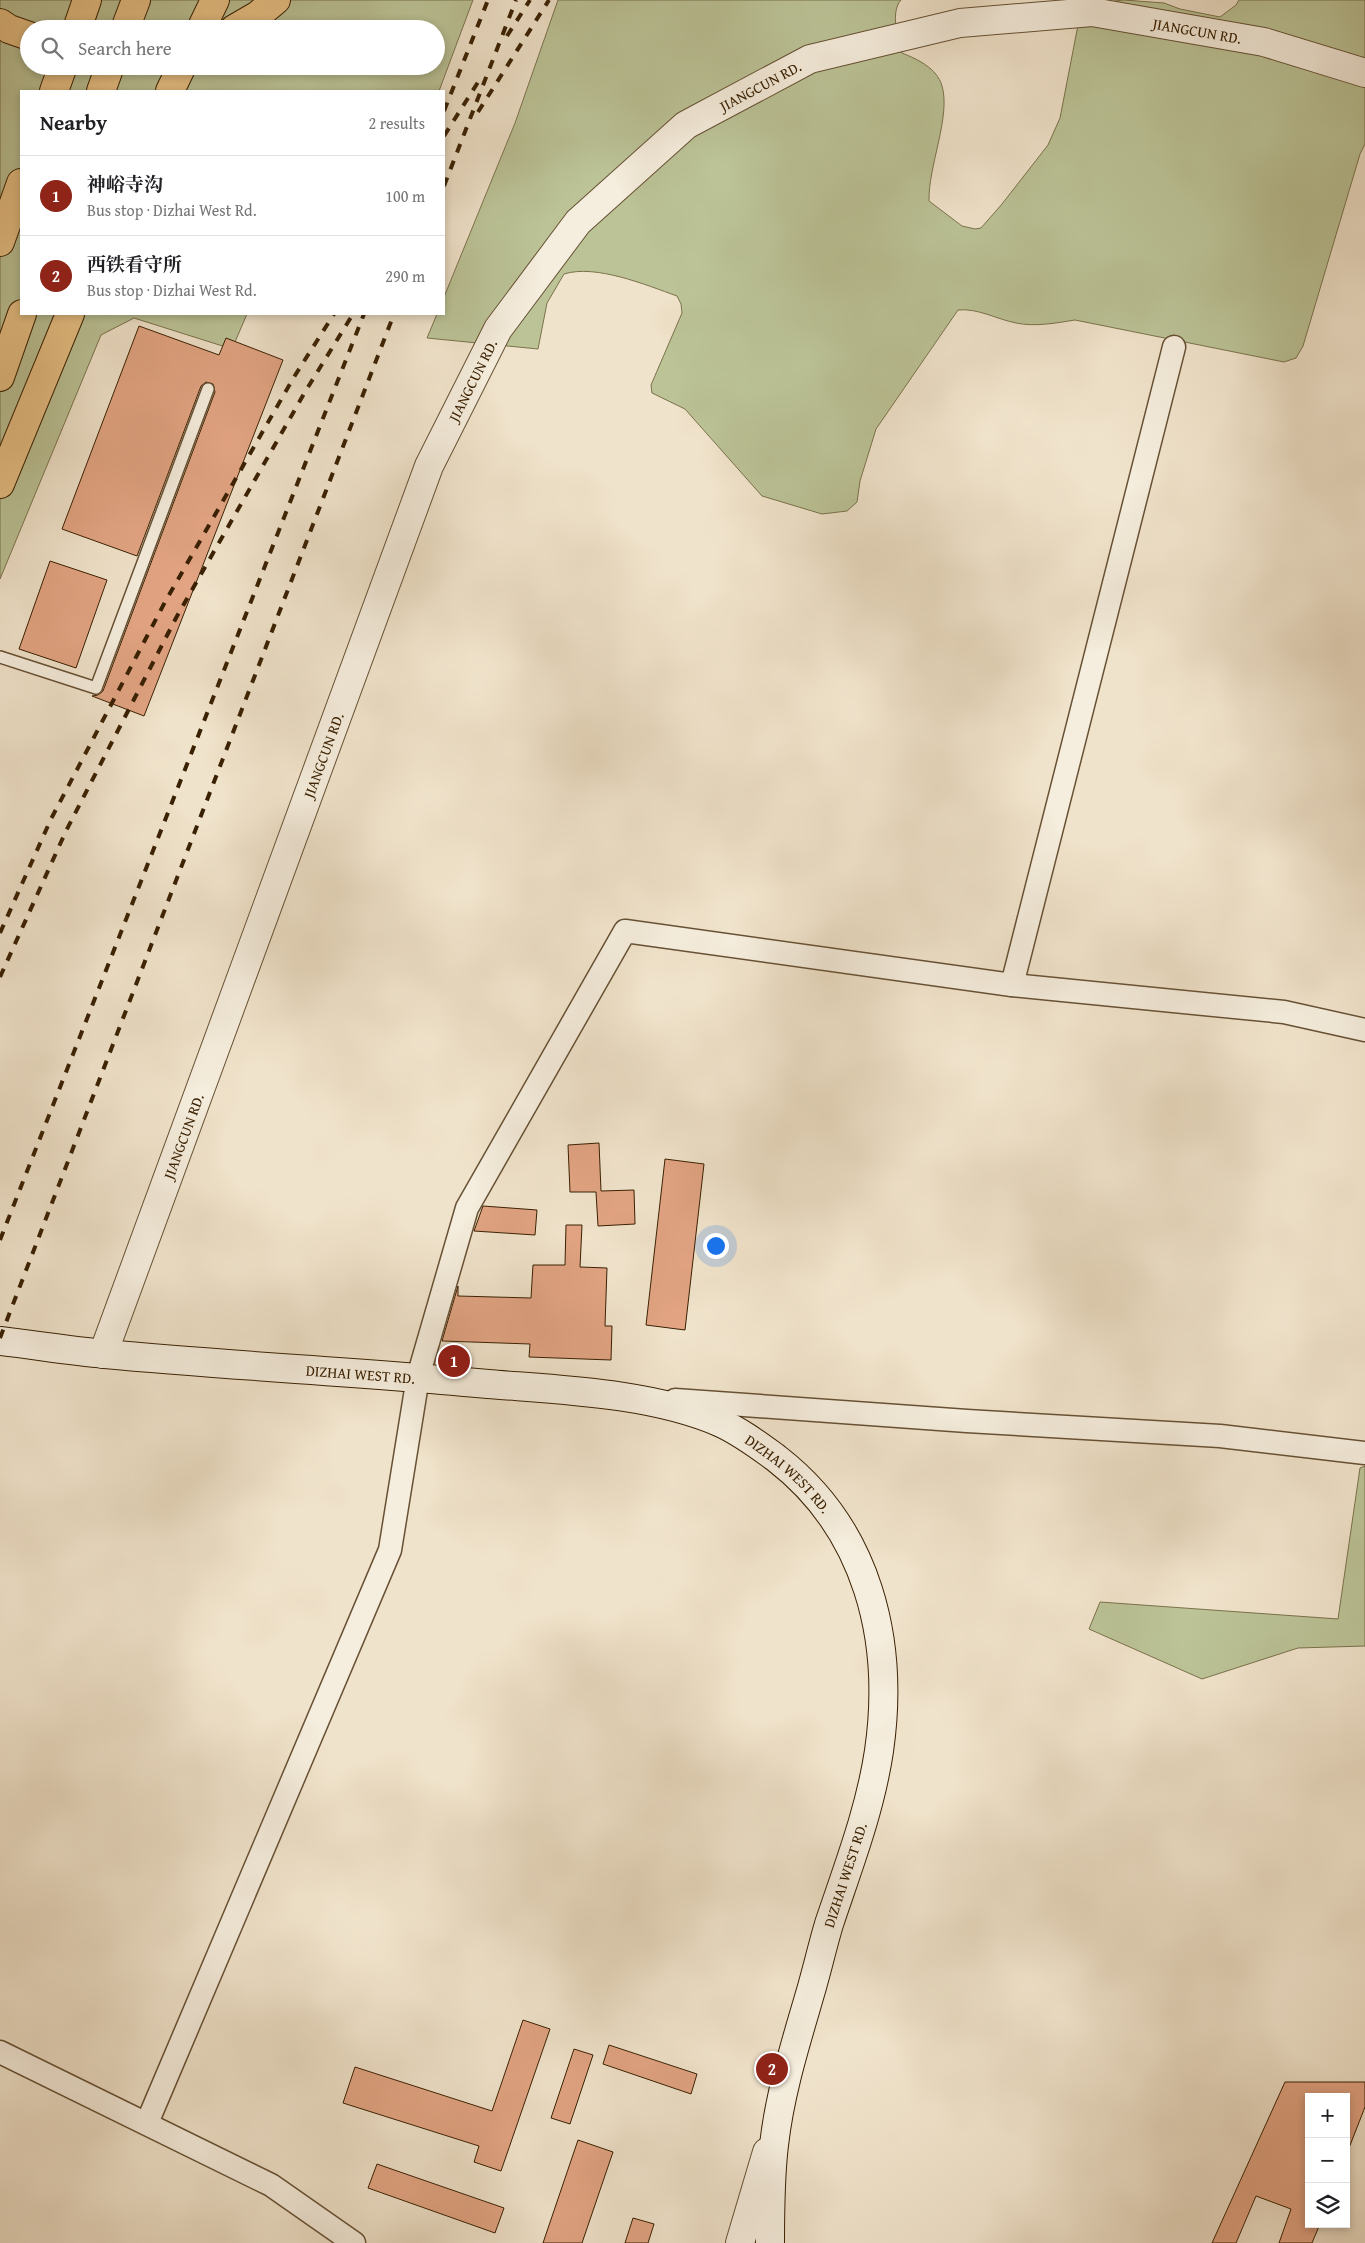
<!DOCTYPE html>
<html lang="en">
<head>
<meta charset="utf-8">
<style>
  :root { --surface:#fff; --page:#f6f6f6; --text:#202124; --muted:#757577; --line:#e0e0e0; --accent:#8f2418 }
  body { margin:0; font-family:"Gentium Book Plus","Noto Serif SC",serif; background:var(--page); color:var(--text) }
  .controls { position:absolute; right:15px; bottom:15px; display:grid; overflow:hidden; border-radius:0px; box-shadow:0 2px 8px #0003 }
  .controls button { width:45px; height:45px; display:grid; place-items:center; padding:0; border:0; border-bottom:1px solid var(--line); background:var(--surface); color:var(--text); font:25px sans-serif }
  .you { position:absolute; left:715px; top:1245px; width:18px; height:18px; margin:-12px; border:4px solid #fff; border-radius:50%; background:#1a73e8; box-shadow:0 0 0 8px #1a73e833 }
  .badge { display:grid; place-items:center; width:32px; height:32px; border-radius:50%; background:var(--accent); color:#fff; font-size:16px; font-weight:700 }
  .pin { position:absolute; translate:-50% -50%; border:2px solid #fff; box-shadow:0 1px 5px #0006 }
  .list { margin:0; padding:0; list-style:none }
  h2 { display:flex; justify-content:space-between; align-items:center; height:65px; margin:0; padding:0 20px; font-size:21px }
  h2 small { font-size:16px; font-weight:400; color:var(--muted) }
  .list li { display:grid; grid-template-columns:32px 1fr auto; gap:15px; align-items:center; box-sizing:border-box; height:80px; padding:0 20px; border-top:1px solid var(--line) }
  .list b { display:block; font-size:19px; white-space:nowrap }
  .list p { margin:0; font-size:16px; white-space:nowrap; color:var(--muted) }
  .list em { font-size:16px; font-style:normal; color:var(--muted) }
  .icon { flex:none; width:28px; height:28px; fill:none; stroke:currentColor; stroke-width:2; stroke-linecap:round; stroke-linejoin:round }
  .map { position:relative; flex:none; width:1365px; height:2243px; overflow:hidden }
  .search { position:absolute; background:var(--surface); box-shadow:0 2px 8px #0003; left:20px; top:20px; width:425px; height:55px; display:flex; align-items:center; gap:12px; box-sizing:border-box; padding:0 18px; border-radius:28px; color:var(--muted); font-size:19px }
  .panel { position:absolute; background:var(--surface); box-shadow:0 2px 8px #0003; left:20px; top:90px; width:425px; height:225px; border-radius:0px }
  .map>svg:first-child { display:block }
</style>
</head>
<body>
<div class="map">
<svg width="1365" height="2243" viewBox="0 0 1365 2243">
  <rect width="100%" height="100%" fill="#f0e3cb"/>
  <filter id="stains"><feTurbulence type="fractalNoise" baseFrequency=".004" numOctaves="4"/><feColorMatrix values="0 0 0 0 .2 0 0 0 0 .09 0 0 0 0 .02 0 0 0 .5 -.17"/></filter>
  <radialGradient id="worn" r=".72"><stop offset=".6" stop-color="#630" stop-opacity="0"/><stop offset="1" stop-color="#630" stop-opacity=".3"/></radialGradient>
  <g fill="#bbc397" stroke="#7a724c" fill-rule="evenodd">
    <path d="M0,0H473L439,91H21V314H247L232,349L134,318L101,335L0,579ZM29,29H436V66H29Z"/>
    <path d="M558,0H901C890,12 898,39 902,53C917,59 937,68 942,86C951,116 928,167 929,201L962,226L975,229L981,228L1002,204L1048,145L1060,118L1079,20L1093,3L1124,0L1164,3L1180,9L1220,17L1236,5L1239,0H1365V144L1360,154L1303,346L1296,358L1284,362L1075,320C1056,323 1035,327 1016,323C996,319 978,308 958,310L876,429L860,481L857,502L847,511L822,514L762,496L685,409L652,393L651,385L682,313L681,304L677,296C646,285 596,264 564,274L547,303L538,349L427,338L437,314H444V297L515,123Z"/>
    <path d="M1365,1466V1646L1298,1648L1202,1679L1089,1629L1100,1602L1338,1619L1360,1468Z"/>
  </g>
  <g fill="#e2a483" stroke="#392002">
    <path d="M139,326L219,355L226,338L283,360L144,716L92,696L98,695L103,691L215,392L213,384L206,382L201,386L137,556L62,529Z"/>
    <path d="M50,561L107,580L76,668L19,649Z"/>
    <path d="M599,1143L601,1191L634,1190L635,1224L598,1226L596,1192H570L568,1145Z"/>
    <path d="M665,1159L704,1164L685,1330L646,1325Z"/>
    <path d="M483,1206L537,1210L535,1235L474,1231Z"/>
    <path d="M566,1225H582L580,1267L607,1268L605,1326H612L611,1360L529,1357L530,1344L442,1341L458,1286V1296L531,1298L533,1265H565Z"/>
    <path d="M523,2020L550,2029L501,2171L474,2162L479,2146L343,2103L355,2067L492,2111Z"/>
    <path d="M609,2045L697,2074L691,2094L603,2064Z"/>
    <path d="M574,2049L593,2055L570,2124L551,2118Z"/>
    <path d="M1285,2082H1365V2107L1347,2153L1346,2097H1309V2224H1320L1312,2243H1279L1291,2209L1256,2196L1236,2243H1212Z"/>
    <path d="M578,2140L613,2152L582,2243H543Z"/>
    <path d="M377,2164L504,2208L495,2233L368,2188Z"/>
    <path d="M633,2218L654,2224L648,2243H625Z"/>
  </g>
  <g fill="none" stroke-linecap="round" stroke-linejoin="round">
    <g stroke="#675134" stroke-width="14">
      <path id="service" d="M0,657L96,688L208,389"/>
    </g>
    <g stroke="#675134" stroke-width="25">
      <g id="minor">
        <path d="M1012,985L1174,347"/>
        <path d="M675,1400L967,1421L1220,1436L1365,1453"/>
        <path d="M0,2052L271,2185L354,2243"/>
        <path d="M147,2123L390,1550L418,1377L467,1208L625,931L1012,985L1284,1012L1365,1030"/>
      </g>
    </g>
    <g stroke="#675134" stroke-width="30">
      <g id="tertiary">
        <path id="s1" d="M103,1354L429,466L498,329L578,222L686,125L810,59L960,23L1092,12L1264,42L1365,73"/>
        <path d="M740,2243L767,2152"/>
      </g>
    </g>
    <g stroke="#392002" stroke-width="30">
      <g id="secondary">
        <path id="s2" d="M0,1341C35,1345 70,1351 105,1354C233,1366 361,1372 488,1384C561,1390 653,1393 721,1423C741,1432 758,1445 776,1458C868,1529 895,1640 879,1751C870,1811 848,1867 829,1924C823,1944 818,1966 812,1987C797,2039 780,2091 774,2145C770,2178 770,2210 770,2243"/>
      </g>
    </g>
    <g stroke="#392002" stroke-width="30">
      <g id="motorway">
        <path d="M0,23L9,29L29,36"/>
        <path d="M77,29L87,0"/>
        <path d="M125,29L136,0"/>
        <path d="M201,29L215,0"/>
        <path d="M234,29L258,15L276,0"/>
        <path d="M54,91L63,66"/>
        <path d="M101,91L110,66"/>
        <path d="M170,91L182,66"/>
        <path d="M0,242L21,183"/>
        <path d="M0,377L22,314"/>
        <path d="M0,484L70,314"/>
      </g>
    </g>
    <use href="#service" stroke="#f5eddd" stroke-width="11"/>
    <use href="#minor" stroke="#f5eddd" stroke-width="22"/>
    <use href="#tertiary" stroke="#f5eddd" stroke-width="28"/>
    <use href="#secondary" stroke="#f5eddd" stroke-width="28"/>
    <use href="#motorway" stroke="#e8c286" stroke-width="28"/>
    <g stroke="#392002" stroke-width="4" stroke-dasharray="9 9" stroke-linecap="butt">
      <path d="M507,36L530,0"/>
      <path d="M444,111L488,0"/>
      <path d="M478,112L549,0"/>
      <path d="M444,136L480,79"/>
      <path d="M444,186L516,0"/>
      <path d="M0,933L51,819L165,602L294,377L334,314"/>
      <path d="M0,977L66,831L176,618L305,392L353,314"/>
      <path d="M0,1240L364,314"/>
      <path d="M0,1338L394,314"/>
    </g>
  </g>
  <g text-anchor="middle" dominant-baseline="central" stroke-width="4" stroke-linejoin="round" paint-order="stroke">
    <g font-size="15" fill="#392002" stroke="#f5eddd">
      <text stroke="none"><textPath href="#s1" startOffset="1912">JIANGCUN RD.</textPath></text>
      <text stroke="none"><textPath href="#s1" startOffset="1462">JIANGCUN RD.</textPath></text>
      <text stroke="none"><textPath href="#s1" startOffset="1042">JIANGCUN RD.</textPath></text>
      <text stroke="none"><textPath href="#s1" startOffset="638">JIANGCUN RD.</textPath></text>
      <text stroke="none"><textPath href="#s1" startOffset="232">JIANGCUN RD.</textPath></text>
      <text stroke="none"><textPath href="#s2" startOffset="362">DIZHAI WEST RD.</textPath></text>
      <text stroke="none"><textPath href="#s2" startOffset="812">DIZHAI WEST RD.</textPath></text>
      <text transform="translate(845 1875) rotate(-72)">DIZHAI WEST RD.</text>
    </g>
  </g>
  <rect width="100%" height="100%" filter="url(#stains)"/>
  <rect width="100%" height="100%" fill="url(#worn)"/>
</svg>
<div class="controls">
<button>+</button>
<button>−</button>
<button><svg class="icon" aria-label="layers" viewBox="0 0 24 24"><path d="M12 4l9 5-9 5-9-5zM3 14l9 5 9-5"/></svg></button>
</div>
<div class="you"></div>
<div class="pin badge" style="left:454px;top:1361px">1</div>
<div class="pin badge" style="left:772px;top:2069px">2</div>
<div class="search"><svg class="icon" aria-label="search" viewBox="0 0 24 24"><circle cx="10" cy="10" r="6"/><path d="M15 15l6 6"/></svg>Search here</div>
<section class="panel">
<h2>Nearby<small>2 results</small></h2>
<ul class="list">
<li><span class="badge">1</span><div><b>神峪寺沟</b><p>Bus stop · Dizhai West Rd.</p></div><em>100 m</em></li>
<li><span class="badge">2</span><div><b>西铁看守所</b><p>Bus stop · Dizhai West Rd.</p></div><em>290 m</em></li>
</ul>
</section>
</div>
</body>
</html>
